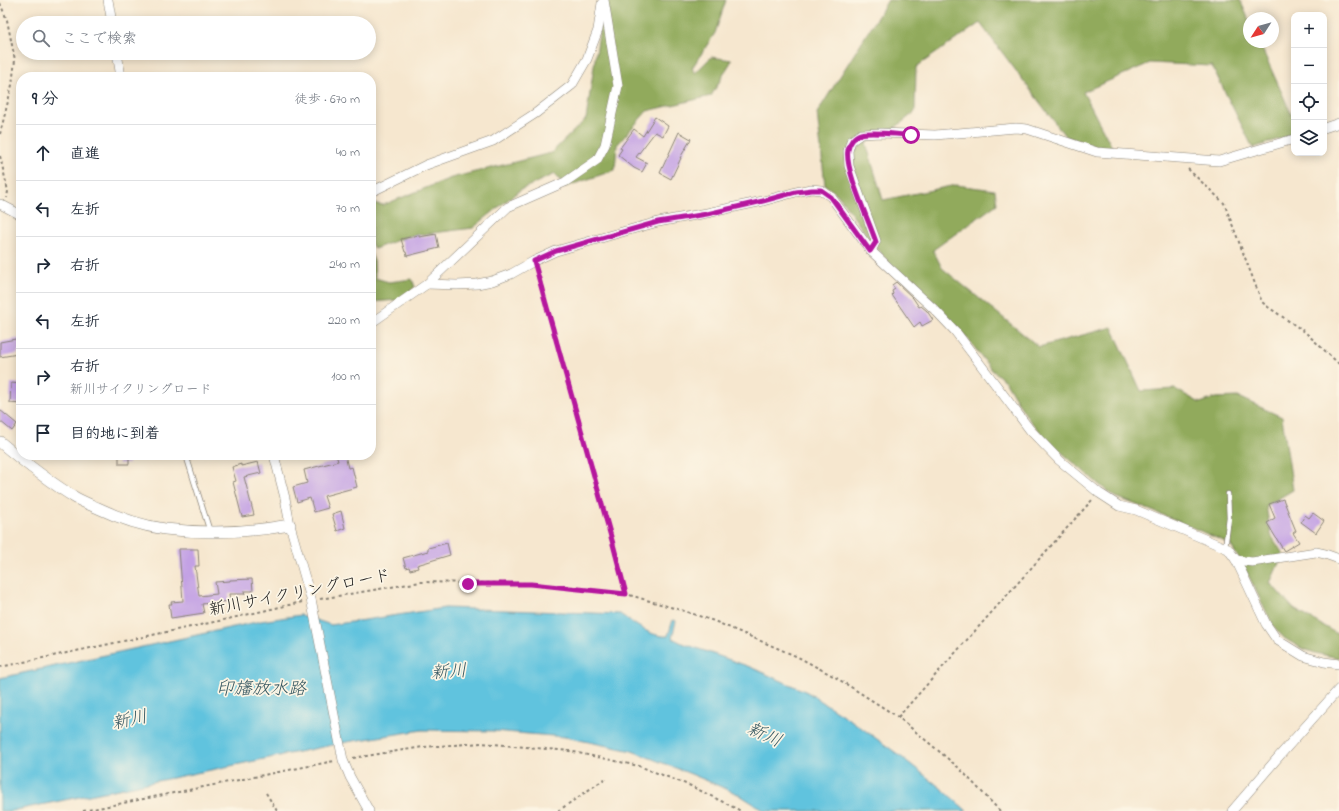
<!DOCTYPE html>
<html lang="ja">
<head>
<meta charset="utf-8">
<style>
  :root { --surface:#fff; --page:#f6f6f7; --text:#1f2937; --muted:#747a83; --line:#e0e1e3 }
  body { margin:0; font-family:"Indie Flower","Klee One",sans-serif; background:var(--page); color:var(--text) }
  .controls { position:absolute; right:12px; top:12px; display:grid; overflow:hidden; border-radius:8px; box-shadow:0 2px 10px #0003 }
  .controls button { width:36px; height:36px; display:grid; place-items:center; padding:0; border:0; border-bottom:1px solid var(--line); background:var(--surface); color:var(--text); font:20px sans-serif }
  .compass { position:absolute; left:1243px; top:12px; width:36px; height:36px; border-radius:50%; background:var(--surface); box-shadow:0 2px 10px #0003; rotate:234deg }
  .stop { position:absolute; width:12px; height:12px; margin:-9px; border:3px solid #b5179e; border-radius:50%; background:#fff }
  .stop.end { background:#b5179e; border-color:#fff; box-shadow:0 1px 4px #0008 }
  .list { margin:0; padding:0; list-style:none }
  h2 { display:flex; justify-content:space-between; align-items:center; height:52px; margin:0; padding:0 16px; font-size:17px }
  h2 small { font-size:13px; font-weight:400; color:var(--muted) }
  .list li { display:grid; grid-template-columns:26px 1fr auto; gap:12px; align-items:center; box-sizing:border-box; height:56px; padding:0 16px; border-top:1px solid var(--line) }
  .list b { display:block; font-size:15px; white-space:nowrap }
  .list p { margin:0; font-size:13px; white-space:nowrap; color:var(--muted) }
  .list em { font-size:13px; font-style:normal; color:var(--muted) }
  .icon { flex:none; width:22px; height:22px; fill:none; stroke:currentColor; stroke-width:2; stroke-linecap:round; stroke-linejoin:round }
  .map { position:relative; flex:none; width:1339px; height:811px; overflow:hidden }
  .search { position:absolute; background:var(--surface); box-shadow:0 2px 10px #0003; left:16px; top:16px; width:360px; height:44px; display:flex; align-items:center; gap:10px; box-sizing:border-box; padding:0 14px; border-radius:22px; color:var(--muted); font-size:15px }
  .panel { position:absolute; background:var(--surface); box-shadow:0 2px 10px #0003; left:16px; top:72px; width:360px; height:388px; border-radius:16px }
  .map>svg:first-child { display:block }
</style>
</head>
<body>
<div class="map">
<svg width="1339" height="811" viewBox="0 0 1339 811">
  <rect width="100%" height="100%" fill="#fcf5e5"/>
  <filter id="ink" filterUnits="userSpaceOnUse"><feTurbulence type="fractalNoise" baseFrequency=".025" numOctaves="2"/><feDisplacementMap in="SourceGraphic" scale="8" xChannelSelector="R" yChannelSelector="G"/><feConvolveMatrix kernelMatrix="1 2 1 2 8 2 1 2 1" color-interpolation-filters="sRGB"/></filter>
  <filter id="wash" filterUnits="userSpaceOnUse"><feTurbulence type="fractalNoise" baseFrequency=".012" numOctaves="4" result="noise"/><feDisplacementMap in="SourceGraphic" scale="16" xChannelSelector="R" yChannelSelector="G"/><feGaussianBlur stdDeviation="0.9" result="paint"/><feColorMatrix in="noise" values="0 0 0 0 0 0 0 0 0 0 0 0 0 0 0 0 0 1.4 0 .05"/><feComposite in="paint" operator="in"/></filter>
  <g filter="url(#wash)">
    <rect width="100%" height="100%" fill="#f6e7cf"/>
    <g fill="#91aa5c" stroke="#56633c">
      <path d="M604,0H726L715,33L692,68L695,73L711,57L732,60L711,96L647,111L617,145L615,170L565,187L555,174L520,190L473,228L409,236L374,249L371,243V203L383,205L451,178L551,153L586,119Z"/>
      <path d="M888,0H1240L1249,20V42H1259L1294,120V134L1253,148L1212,66L1150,63L1083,92L1113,149L1098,148L1065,136L980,23L916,67L915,112L896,127L866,143L883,200L956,185L995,190L997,204L933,250L942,268L1039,347L1112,327L1141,391L1175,389L1200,403L1215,398L1238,397L1282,417L1293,490L1266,506L1271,535L1283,554L1270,583L1294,609L1339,635V658L1315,653L1299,647L1284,638L1274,627L1245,569L1230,544L1173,519L1116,497L1102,487L1052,444L1030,421L1019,404L1006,382L991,369L961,330L934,302L891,265L869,239L844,203L837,194L825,185L817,113Z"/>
      <path d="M371,254L374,261L375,278L389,282L412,279L415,287L399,300L371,302Z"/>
    </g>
    <path fill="#60c3de" stroke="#3e707d" d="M445,608L620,614C633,623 652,638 668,636L673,620L676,621L672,638L682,643L750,667L807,692L852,721L899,755L942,789L967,811H765L738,794L691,774L632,751L565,737L493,731L422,730L347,742L11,811H0V678L261,621L301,615L331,625Z"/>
    <g id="blocks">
      <g fill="#c3a1e4">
        <path d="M655,117L668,126L663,136L655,132L636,157L647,163L642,172L634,168L618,155L622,149L620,148L634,129L643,136Z"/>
        <path d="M679,132L691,139L680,158H681L671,179L660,173Z"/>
        <path d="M436,234L439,248L407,256L406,252H405L401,239L419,235V237Z"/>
        <path d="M896,282L913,298L919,307L921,306L927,311L933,320L922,326L920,322L914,327L892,295L893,294L892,291L895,289L892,285Z"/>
        <path d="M21,338V351H18V354L0,357V342Z"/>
        <path d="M11,383L21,384V404L10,403Z"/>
        <path d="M0,410L17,424L12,431L0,421Z"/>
        <rect x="119" y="455" width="10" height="9"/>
        <path d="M336,455H345L348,468L352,467L357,487L324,496L328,508L314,512L310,498L297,502L293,487L307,483L304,470L338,461Z"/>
        <path d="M258,462L261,473L244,477L254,515L242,517L233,482L236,481L232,467L241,464V466Z"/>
        <path d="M1283,499L1296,531L1293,533L1299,542L1284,551L1267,523L1275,518L1269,504Z"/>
        <path d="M341,511L345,528L337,531L332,514Z"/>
        <path d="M1313,513L1324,521L1316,533L1301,522L1305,515L1309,518Z"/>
        <path d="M447,543L450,555L417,565L418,568L410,570L409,567L406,568L403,558L428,551V548Z"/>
        <path d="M179,549H198L199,566H195L199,596L217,594L215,582L230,581V580L252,579L253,591H244L245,594H229L230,601L202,604L204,613L171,618L169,604H172L171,602L183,601Z"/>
      </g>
    </g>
  </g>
  <g filter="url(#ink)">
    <use href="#blocks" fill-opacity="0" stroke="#898276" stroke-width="1"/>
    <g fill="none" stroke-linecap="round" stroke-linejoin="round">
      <g stroke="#898276" stroke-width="6">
        <g id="service">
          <path d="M186,455L210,532"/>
          <path d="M1225,548L1229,518L1228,494"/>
        </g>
      </g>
      <g stroke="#898276" stroke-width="10">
        <g id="minor">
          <path d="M108,0L112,23"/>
          <path d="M117,53L121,77"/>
          <path d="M1324,128L1339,123"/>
          <path d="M371,192L426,165L493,141L536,113L572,85L587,59L598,30L602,3"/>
          <path d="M0,204L21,215"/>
          <path d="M871,251L876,241L849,166L848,151L851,141L861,134L881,133L935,135L1016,128L1027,129L1097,152L1219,161L1294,139"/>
          <path d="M427,284L457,285L477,284L492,281L511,274L534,261L556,251L629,230L658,222L707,213L763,201L796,192L811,189L821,190L831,197L871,251L935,310L955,331L1030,430L1059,460L1099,493L1119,506L1136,510L1228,549L1236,560L1266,624L1277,640L1303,656L1324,662L1339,664"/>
          <path d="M371,323L427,284L508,207L565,182L597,160L605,145L618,86L604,0"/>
          <path d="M274,455L285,498L290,525L311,599L343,760L350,777L369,811"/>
          <path d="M1236,560L1252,562L1316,552L1325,554L1339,559"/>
          <path d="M1232,811L1281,754L1339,689"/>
        </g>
      </g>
      <g stroke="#898276" stroke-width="12">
        <path id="tertiary" d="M0,442C24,462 49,482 76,498C83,502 91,505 98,508C119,518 143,526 165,529C205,534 251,532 290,525"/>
      </g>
      <g stroke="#898276" stroke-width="2" stroke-dasharray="3 3" stroke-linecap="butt">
        <path d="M0,3L7,20L15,60L12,85L0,134"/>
        <path d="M0,156L8,191L7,198"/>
        <path d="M1188,169L1224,203L1262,302L1268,307L1305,332L1339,364"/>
        <path d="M537,269L613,544L626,594"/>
        <path d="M320,599L420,582L531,584L626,594L684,611L714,621L798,657L835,677L898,717L959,768L1000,811"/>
        <path d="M0,667L219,621L302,602"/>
        <path d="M898,717L1092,500"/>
        <path d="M353,758L423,747L482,743L569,751L639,766L691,786L741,811"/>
        <path d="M266,793L277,811"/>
        <path d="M83,811L334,761"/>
        <path d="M558,811L606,778"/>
      </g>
      <use href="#service" stroke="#fff" stroke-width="4.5"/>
      <use href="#minor" stroke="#fff" stroke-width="9"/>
      <use href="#tertiary" stroke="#fff" stroke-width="11"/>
    </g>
  </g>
  <g fill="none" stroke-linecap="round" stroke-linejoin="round" filter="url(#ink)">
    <path stroke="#b5179e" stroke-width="5" d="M468,584H531L626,594L613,544L534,261L556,251L658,222L707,214L763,201L796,192L812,190H821L831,197L870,251L876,242C869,221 844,168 848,150C849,143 854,136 861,134C871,131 900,135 911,135"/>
  </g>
  <g text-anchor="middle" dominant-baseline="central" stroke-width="3.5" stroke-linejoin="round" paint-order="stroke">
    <g font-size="17" fill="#1c1c1c" stroke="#fcf5e5">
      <text transform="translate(300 593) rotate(-11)">新川サイクリングロード</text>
    </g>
    <g font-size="18" font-style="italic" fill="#345660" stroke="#fcf5e5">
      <text transform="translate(449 673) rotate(-4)">新川</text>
      <text x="261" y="690">印旛放水路</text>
      <text transform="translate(130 721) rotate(-12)">新川</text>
      <text transform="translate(764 736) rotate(24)">新川</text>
    </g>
  </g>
</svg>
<div class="controls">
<button>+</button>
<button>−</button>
<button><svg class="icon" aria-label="locate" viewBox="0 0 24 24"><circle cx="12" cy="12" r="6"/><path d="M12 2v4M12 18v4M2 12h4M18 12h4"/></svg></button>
<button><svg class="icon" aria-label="layers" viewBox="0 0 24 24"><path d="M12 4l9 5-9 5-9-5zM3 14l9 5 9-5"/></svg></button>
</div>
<svg class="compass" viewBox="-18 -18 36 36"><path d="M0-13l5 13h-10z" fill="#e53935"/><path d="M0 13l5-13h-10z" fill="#747a83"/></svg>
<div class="stop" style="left:911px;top:135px"></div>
<div class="stop end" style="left:468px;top:584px"></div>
<div class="search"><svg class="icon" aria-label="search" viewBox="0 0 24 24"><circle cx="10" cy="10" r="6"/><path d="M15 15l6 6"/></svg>ここで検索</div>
<section class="panel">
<h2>9 分<small>徒歩 · 670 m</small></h2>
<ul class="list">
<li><svg class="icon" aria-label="ahead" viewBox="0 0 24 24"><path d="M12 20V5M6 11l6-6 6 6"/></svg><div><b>直進</b></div><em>40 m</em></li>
<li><svg class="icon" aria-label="left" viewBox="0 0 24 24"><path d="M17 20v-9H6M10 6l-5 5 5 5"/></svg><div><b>左折</b></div><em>70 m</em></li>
<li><svg class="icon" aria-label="right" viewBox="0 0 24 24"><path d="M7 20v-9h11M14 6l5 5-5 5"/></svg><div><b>右折</b></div><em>240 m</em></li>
<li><svg class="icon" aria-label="left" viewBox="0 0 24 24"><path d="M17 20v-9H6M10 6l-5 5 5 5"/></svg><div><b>左折</b></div><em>220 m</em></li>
<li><svg class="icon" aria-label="right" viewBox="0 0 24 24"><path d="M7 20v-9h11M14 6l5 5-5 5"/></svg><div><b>右折</b><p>新川サイクリングロード</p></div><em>100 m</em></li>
<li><svg class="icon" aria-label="arrive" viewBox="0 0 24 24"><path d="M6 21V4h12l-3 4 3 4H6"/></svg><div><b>目的地に到着</b></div></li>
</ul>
</section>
</div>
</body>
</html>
